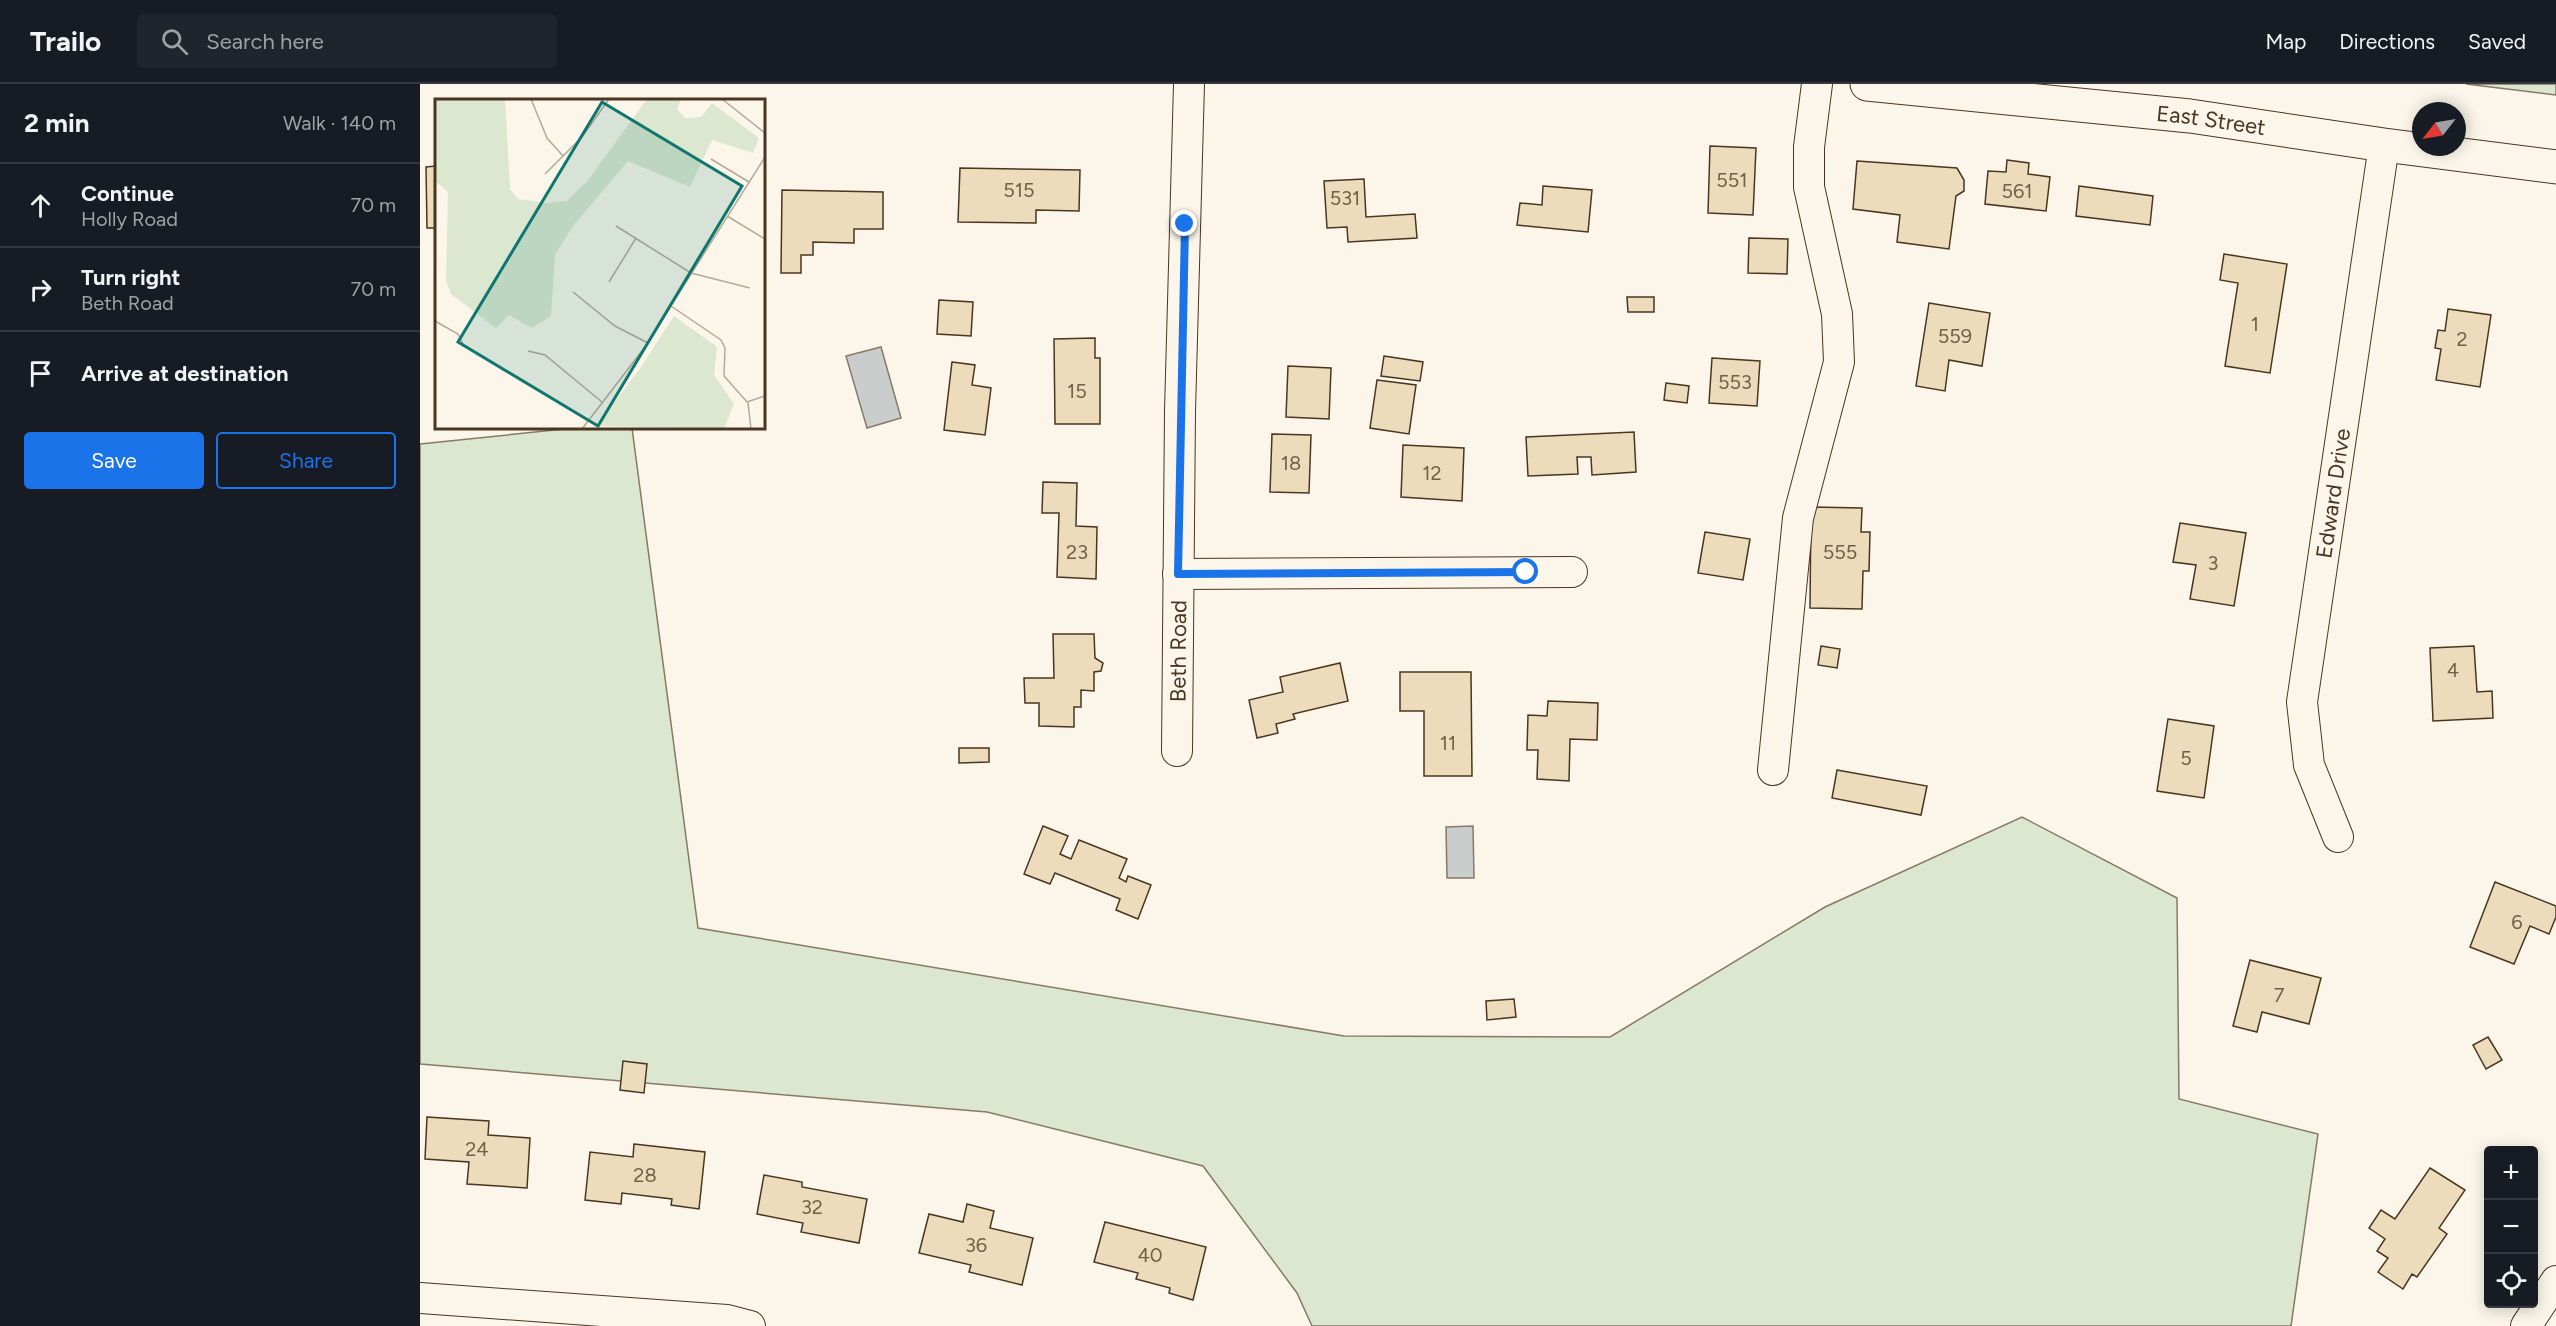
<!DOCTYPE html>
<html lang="en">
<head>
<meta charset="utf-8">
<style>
  :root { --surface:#171b24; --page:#20242c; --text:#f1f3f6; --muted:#9ea1a6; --line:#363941; --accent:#1a73e8 }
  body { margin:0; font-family:Figtree,sans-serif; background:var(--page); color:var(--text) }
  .controls { position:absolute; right:18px; bottom:18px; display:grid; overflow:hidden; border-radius:6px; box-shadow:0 3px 15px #0003 }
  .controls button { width:54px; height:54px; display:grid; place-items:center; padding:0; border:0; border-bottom:2px solid var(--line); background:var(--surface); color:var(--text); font:30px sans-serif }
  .compass { position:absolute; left:1992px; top:18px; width:54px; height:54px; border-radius:50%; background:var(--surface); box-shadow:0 3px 15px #0003; rotate:239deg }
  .stop { position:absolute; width:18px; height:18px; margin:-14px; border:4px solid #1a73e8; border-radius:50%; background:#fff }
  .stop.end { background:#1a73e8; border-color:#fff; box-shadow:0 2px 6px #0008 }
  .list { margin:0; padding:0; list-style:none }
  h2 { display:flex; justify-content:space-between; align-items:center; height:78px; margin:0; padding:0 24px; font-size:26px }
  h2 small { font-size:20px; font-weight:400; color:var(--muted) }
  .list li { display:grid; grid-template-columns:39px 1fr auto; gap:18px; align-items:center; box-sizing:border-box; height:84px; padding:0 24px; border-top:2px solid var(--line) }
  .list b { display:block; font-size:22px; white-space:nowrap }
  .list p { margin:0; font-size:20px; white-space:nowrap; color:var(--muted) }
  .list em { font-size:20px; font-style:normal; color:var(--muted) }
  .actions { display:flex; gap:12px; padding:18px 24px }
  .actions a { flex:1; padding:14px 0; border:2px solid var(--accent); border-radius:6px; text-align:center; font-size:21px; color:var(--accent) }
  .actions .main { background:var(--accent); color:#fff }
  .icon { flex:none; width:33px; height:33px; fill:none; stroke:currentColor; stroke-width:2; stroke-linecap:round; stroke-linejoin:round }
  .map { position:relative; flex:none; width:2136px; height:1242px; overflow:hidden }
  header { display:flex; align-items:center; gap:36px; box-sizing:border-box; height:84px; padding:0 30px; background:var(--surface); border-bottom:2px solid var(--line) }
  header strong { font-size:28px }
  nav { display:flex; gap:33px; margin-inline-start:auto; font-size:21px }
  .search { width:420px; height:54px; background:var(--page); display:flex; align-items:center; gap:15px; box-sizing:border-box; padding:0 21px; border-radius:6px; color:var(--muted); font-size:22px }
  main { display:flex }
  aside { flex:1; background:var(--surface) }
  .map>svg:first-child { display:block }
</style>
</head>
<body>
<header>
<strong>Trailo</strong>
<div class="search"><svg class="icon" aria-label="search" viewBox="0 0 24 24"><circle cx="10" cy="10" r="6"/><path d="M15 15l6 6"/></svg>Search here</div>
<nav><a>Map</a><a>Directions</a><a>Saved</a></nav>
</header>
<main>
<aside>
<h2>2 min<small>Walk · 140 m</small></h2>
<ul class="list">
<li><svg class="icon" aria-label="ahead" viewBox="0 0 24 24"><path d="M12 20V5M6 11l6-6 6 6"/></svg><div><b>Continue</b><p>Holly Road</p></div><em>70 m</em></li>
<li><svg class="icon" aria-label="right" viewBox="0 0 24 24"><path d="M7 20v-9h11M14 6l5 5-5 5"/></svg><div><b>Turn right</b><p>Beth Road</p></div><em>70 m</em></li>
<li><svg class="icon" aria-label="arrive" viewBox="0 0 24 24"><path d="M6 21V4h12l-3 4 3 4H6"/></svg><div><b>Arrive at destination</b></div></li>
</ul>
<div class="actions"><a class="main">Save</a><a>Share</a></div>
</aside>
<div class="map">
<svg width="2136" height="1242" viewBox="0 0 2136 1242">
  <rect width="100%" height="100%" fill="#fbf6e9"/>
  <g fill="#dce7d0" stroke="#887966" stroke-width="1.5">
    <path d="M2046,0H2136V11Z"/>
    <path d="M154,344H212L278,844L924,952L1190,953L1405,823L1602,733L1757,814L1759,1015L1898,1050L1871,1242H892L877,1209L783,1082L567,1028L0,980V360Z"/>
  </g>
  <g fill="#c9cecd" stroke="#887966" stroke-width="1.5">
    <path d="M461,263L481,334L447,344L426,272Z"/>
    <path d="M1053,742L1054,794H1027L1026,743Z"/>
  </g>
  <g fill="#ecdcbc" stroke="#4a3520" stroke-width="1.5">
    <path d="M1290,62L1336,64L1333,131L1288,129Z"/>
    <path d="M1587,76L1609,79L1608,90L1630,93L1626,127L1565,120L1568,87L1586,88Z"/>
    <path d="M1437,77L1537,84L1544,96V107L1536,112L1529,165L1477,158L1480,131L1433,125Z"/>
    <path d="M16,82V144H7L6,83Z"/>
    <path d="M540,84L660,86L659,127L616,126V139L538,138Z"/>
    <path d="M944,95L946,133L995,130L997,154L928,158L927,143L907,144L904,97Z"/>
    <path d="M1123,102L1172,106L1168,148L1097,141L1100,119L1122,121Z"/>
    <path d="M1659,102L1733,112L1730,141L1656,132Z"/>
    <path d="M362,106L463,108V145H434V159L393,158V171H381V189H361Z"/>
    <path d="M1329,154L1368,155L1367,190L1328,189Z"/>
    <path d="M1804,170L1867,180L1850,289L1805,282L1818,199L1800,196Z"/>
    <path d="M1207,213H1234V228H1208Z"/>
    <path d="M519,216L553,218L551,252L517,250Z"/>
    <path d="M1509,219L1570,229L1562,282L1529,276L1525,307L1496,302Z"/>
    <path d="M2028,225L2071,231L2060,303L2016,296L2021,265L2015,264L2018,246L2025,247Z"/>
    <path d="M675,254V274H680V340H635L634,255Z"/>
    <path d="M964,272L1003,278L1000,297L961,292Z"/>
    <path d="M1292,274L1340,277L1337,322L1289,319Z"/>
    <path d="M532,278L555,281L552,301L571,304L565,351L524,346Z"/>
    <path d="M868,282L911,284L909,335L866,333Z"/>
    <path d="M957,296L996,301L989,350L950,344Z"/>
    <path d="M1246,299L1269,302L1267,319L1244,316Z"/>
    <path d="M1214,348L1216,388L1172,391L1171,373H1157L1158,390L1108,392L1106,353Z"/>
    <path d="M852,350L891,351L889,409L850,408Z"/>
    <path d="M983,361L1044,364L1042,417L981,413Z"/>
    <path d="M623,398L657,399L656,442L677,443L676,495L637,493L639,429H622Z"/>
    <path d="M1391,423L1442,424L1441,448H1450L1449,487H1443L1442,525L1390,524Z"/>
    <path d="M1760,439L1826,449L1814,522L1770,515L1776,481L1753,478Z"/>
    <path d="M1285,448L1330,455L1323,496L1278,489Z"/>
    <path d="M633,550H674L675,574L683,579L681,587L674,588V607L661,606V623H654V643L619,642V619H605L604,594H634Z"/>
    <path d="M1401,562L1420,565L1417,584L1398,581Z"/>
    <path d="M2054,562L2057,608L2072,607L2073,634L2013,637L2010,564Z"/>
    <path d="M920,579L928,617L873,630L875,635L856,640L858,649L837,654L829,616L863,608L860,593Z"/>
    <path d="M980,588H1051L1052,692H1004V627H980Z"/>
    <path d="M1128,617L1178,619L1177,656L1150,655L1149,697L1117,695L1118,666H1107L1108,631L1127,632Z"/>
    <path d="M1748,635L1794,642L1784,714L1737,707Z"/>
    <path d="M539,664H569V678L539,679Z"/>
    <path d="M1417,686L1507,702L1501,731L1412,714Z"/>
    <path d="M623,742L648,752L640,770L651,775L659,756L707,775L699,794L706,798L708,792L731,801L718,835L696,826L700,815L635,789L630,800L604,790Z"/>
    <path d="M2075,798L2136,822V833L2129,850L2110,842L2094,880L2050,863Z"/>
    <path d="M1830,876L1901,894L1889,940L1842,928L1837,948L1813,942Z"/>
    <path d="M1094,915L1096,933L1067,936L1066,917Z"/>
    <path d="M2068,953L2082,976L2066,985L2053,961Z"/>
    <path d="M203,977L227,980L224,1009L200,1006Z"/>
    <path d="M7,1033L69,1037L68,1051L110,1054L107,1104L47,1100L49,1078L5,1075Z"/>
    <path d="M214,1060L285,1068L279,1125L251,1121L252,1115L202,1109L201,1120L165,1116L170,1068L213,1073Z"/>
    <path d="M2010,1084L2045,1106L2019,1144L2027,1150L1997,1193L1992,1190L1983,1205L1958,1188L1968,1174L1957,1167L1965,1155L1949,1144L1961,1126L1975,1135Z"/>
    <path d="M344,1091L382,1098V1103L447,1115L439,1159L381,1148L383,1139L337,1130Z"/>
    <path d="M547,1120L574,1127L570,1144L613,1154L602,1201L549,1188L551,1181L499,1169L509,1130L543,1138Z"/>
    <path d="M685,1138L786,1163L773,1216L749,1209L750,1204L716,1195L718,1189L674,1178Z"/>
  </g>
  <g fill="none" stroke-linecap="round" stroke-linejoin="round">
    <g stroke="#4a3520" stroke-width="32">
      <g id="street">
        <path d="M758,490L1152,488"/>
        <path id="s1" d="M757,667L760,327L769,0"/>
        <path d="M1353,686L1378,434L1419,278L1417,230L1389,103V63L1397,0"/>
        <path id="s2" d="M1918,753L1889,681L1882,618L1964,61"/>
        <path d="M0,1214L307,1236L330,1242"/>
        <path d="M2106,1242L2136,1197"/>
      </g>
    </g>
    <g stroke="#4a3520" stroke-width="35">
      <g id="secondary">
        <path id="s3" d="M1447,0L1770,32L1964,61L2136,83"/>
      </g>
    </g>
    <use href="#street" stroke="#fbf6e9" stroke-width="30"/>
    <use href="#secondary" stroke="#fbf6e9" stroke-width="33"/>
  </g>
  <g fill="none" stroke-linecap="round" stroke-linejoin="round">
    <path stroke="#1a73e8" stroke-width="8" d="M765,140L758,490L1106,488"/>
  </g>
  <g text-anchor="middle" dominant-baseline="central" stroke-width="4.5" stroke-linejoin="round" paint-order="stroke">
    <g font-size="20" fill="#725f47">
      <text x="1312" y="96">551</text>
      <text x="599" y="106">515</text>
      <text x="1597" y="107">561</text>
      <text x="925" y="114">531</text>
      <text x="1835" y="240">1</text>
      <text x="1535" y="252">559</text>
      <text x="2042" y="255">2</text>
      <text x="1315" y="298">553</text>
      <text x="657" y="307">15</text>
      <text x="871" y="379">18</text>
      <text x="1012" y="389">12</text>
      <text x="657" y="468">23</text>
      <text x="1420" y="468">555</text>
      <text x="1793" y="479">3</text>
      <text x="2033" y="586">4</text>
      <text x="1028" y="659">11</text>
      <text x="1766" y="674">5</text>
      <text x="2097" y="838">6</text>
      <text x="1859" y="911">7</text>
      <text x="57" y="1065">24</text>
      <text x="225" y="1091">28</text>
      <text x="392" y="1123">32</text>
      <text x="556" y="1161">36</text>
      <text x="730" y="1171">40</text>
    </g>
    <g font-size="22" fill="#4a3520" stroke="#fbf6e9">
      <text stroke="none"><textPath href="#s3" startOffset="346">East Street</textPath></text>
      <text stroke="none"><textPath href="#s2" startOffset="352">Edward Drive</textPath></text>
      <text stroke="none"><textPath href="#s1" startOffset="100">Beth Road</textPath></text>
    </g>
  </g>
  <g transform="translate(15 15)">
    <rect width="330" height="330" fill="#fbf6e9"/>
    <path d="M0,0H70L75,90L83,100L112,104L132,102L153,81L212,0H246L242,10L250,19L266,18L277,4L324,39L318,54L277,41L255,88L193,62L138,127L120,156L116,217L97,229L74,216L61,229L16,195L11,182L13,93L0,82ZM239,217L282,248L279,276L299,305L289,330L161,327L206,268Z" fill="#dce7d0"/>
    <path fill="none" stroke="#b4a999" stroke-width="1.5" d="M96,0L112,39L128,57M287,0L330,34M276,60L314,83M110,75L147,38L174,0M292,117L330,140M181,127L256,174L315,189M174,183L201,139M138,193L180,227L213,244M236,207L286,241L290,249L289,277L313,304L316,330M0,222L23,235L29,247M93,252L110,256L167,303M312,303L330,297M147,330L210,248L330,58"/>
    <path fill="#0f766e" fill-opacity="0.15" stroke="#0f766e" stroke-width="3" d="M167,3L307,87L163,327L23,243Z"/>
    <rect width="330" height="330" fill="none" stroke="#4a3520" stroke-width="3"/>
  </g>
</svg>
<div class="controls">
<button>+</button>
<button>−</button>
<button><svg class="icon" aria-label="locate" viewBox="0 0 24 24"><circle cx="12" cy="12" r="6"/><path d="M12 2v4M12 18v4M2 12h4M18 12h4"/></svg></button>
</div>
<svg class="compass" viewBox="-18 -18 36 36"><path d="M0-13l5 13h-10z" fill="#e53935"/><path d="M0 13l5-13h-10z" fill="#9ea1a6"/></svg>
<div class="stop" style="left:1106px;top:488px"></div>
<div class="stop end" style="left:765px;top:140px"></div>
</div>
</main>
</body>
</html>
